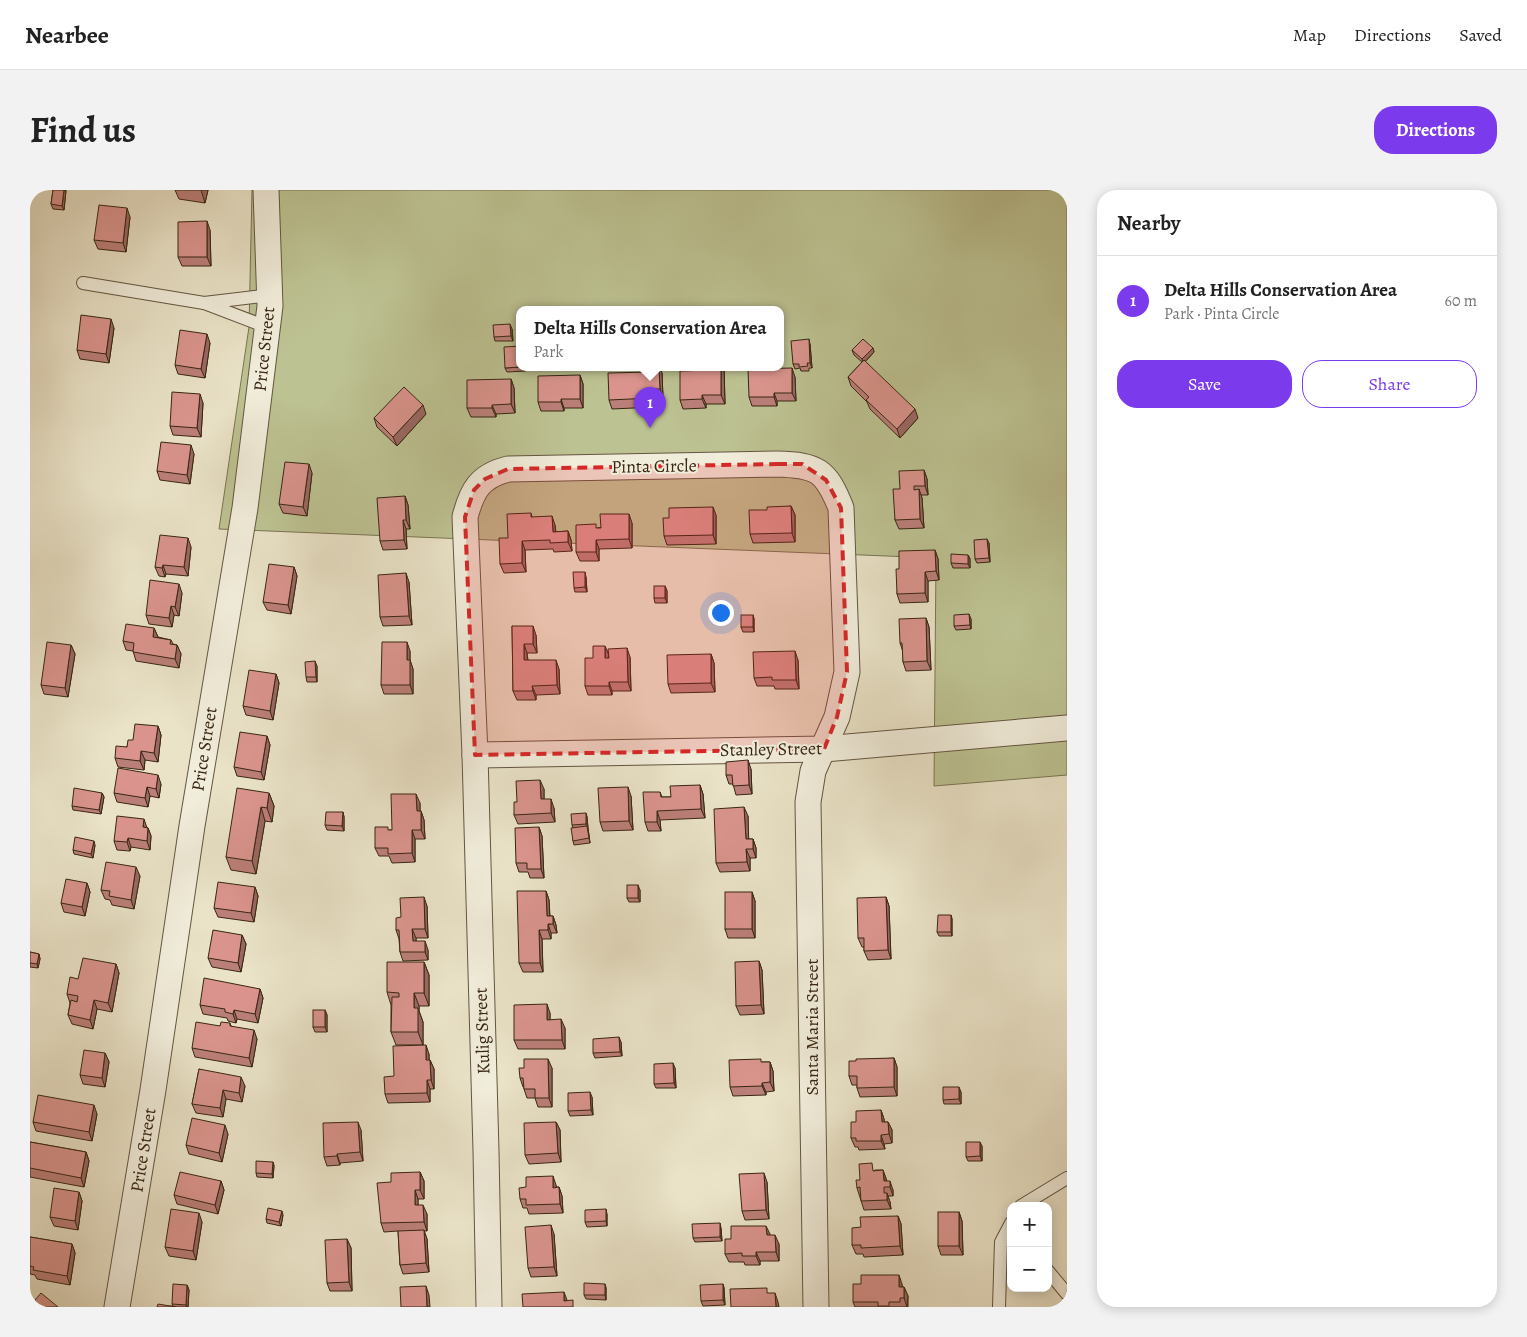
<!DOCTYPE html>
<html lang="en">
<head>
<meta charset="utf-8">
<style>
  :root { --surface:#fff; --page:#f2f2f2; --text:#222; --muted:#767676; --line:#e0e0e0; --accent:#7c3aed }
  body { margin:0; font-family:Alegreya,serif; background:var(--page); color:var(--text) }
  .controls { position:absolute; right:15px; bottom:15px; display:grid; overflow:hidden; border-radius:10px; box-shadow:0 2px 12px #0003 }
  .controls button { width:45px; height:45px; display:grid; place-items:center; padding:0; border:0; border-bottom:1px solid var(--line); background:var(--surface); color:var(--text); font:25px sans-serif }
  .you { position:absolute; left:690px; top:422px; width:18px; height:18px; margin:-12px; border:4px solid #fff; border-radius:50%; background:#1a73e8; box-shadow:0 0 0 8px #1a73e833 }
  .badge { display:grid; place-items:center; width:32px; height:32px; border-radius:50%; background:var(--accent); color:#fff; font-size:16px; font-weight:700 }
  .pin { position:absolute; translate:-50% -41px; filter:drop-shadow(0 1px 2px #0008) }
  .pin::after { content:''; position:absolute; top:26px; width:18px; height:15px; background:inherit; clip-path:polygon(0 0,100% 0,50% 100%) }
  .popup { position:absolute; left:486px; top:116px; width:268px; height:65px; box-sizing:border-box; display:grid; place-content:center; border-radius:10px; background:var(--surface); filter:drop-shadow(0 1px 4px #0005); font-size:16px; white-space:nowrap; color:var(--muted) }
  .popup b { font-size:19px; color:var(--text) }
  .popup::after { content:''; position:absolute; left:50%; top:100%; margin-left:-10px; border:10px solid transparent; border-top-color:var(--surface) }
  .list { margin:0; padding:0; list-style:none }
  h2 { display:flex; justify-content:space-between; align-items:center; height:65px; margin:0; padding:0 20px; font-size:21px }
  h2 small { font-size:16px; font-weight:400; color:var(--muted) }
  .list li { display:grid; grid-template-columns:32px 1fr auto; gap:15px; align-items:center; box-sizing:border-box; height:90px; padding:0 20px; border-top:1px solid var(--line) }
  .list b { display:block; font-size:19px; white-space:nowrap }
  .list p { margin:0; font-size:16px; white-space:nowrap; color:var(--muted) }
  .list em { font-size:16px; font-style:normal; color:var(--muted) }
  .actions { display:flex; gap:10px; padding:15px 20px }
  .actions a { flex:1; padding:11px 0; border:1px solid var(--accent); border-radius:20px; text-align:center; font-size:18px; color:var(--accent) }
  .actions .main { background:var(--accent); color:#fff }
  .map { position:relative; flex:none; width:1037px; height:1117px; overflow:hidden; border-radius:20px }
  header { display:flex; align-items:center; gap:30px; box-sizing:border-box; height:70px; padding:0 25px; background:var(--surface); border-bottom:1px solid var(--line) }
  header strong { font-size:24px }
  nav { display:flex; gap:28px; margin-inline-start:auto; font-size:18px }
  .intro { display:flex; align-items:center; justify-content:space-between; box-sizing:border-box; height:120px; padding:0 30px }
  h1 { margin:0; font-size:35px }
  .button { padding:12px 22px; border-radius:20px; background:var(--accent); color:#fff; font-size:18px; font-weight:700 }
  main { display:flex; gap:30px; padding:0 30px }
  aside { flex:1; background:var(--surface); border-radius:20px; box-shadow:0 2px 12px #0003 }
  .map>svg:first-child { display:block }
</style>
</head>
<body>
<header>
<strong>Nearbee</strong>
<nav><a>Map</a><a>Directions</a><a>Saved</a></nav>
</header>
<div class="intro"><h1>Find us</h1><a class="button">Directions</a></div>
<main>
<div class="map">
<svg width="1037" height="1117" viewBox="0 0 1037 1117">
  <rect width="100%" height="100%" fill="#eae3c8"/>
  <filter id="stains"><feTurbulence type="fractalNoise" baseFrequency=".004" numOctaves="4"/><feColorMatrix values="0 0 0 0 .2 0 0 0 0 .09 0 0 0 0 .02 0 0 0 .5 -.17"/></filter>
  <radialGradient id="worn" r=".72"><stop offset=".6" stop-color="#630" stop-opacity="0"/><stop offset="1" stop-color="#630" stop-opacity=".3"/></radialGradient>
  <path fill="#bdc292" stroke="#7a7452" fill-rule="evenodd" d="M222,0H1037V585L904,596L906,368L189,339L219,137ZM490,119H750V177H490Z"/>
  <g fill="none" stroke-linecap="round" stroke-linejoin="round">
    <g stroke="#645540" stroke-width="14">
      <g id="lane">
        <path d="M53,93L174,113"/>
        <path d="M237,137L174,113L240,105"/>
        <path d="M991,1016L1037,988"/>
        <path d="M1018,1081L1037,1104"/>
        <path d="M969,1117L971,1052L981,1033"/>
      </g>
    </g>
    <g stroke="#645540" stroke-width="27">
      <g id="street">
        <path d="M445,565L794,559L1037,538"/>
        <path d="M87,1117L123,900L162,636L215,318L240,116L236,0"/>
        <path d="M459,1117L456,961L445,565L435,327C442,300 450,286 478,279L747,274C787,275 796,280 811,318L817,482L807,527L783,581L778,612L786,1117"/>
      </g>
    </g>
    <use href="#lane" stroke="#f1eddb" stroke-width="12"/>
    <use href="#street" stroke="#f1eddb" stroke-width="25"/>
  </g>
  <g fill="#bb7f79" stroke="#382613">
    <path d="M23,0H36L34,20L23,19L21,14Z"/>
    <path d="M145,0H178L175,13L149,9Z"/>
    <path d="M100,27L96,62L68,59L64,50Z"/>
    <path d="M180,40L181,76H152L148,67Z"/>
    <path d="M84,138L79,173L50,169L47,160Z"/>
    <path d="M482,139L483,151H465L464,147Z"/>
    <path d="M180,153L175,188L148,184L145,175Z"/>
    <path d="M780,154L782,178H779V181H771L770,178L765,179L763,174Z"/>
    <path d="M843,158L844,162L835,172L888,228L870,248L840,219L837,212L821,196L818,187L832,172L824,165L822,160Z"/>
    <path d="M495,177L496,181L477,182L475,178Z"/>
    <path d="M694,178L695,214H676V218L653,219L650,210L679,180Z"/>
    <path d="M632,183L633,208H625V217L582,219L579,210Z"/>
    <path d="M550,185L553,194V218H534V221H511L508,212Z"/>
    <path d="M765,187L766,211H747V216H722L719,207Z"/>
    <path d="M481,189L484,198L485,223L466,224V227H441L437,218Z"/>
    <path d="M173,213L171,247L143,245L140,236Z"/>
    <path d="M396,224L367,256L347,237L344,228Z"/>
    <path d="M164,264L160,294L130,290L127,281Z"/>
    <path d="M894,280L897,289L898,305H891L892,308L894,338L869,339L865,330L870,299Z"/>
    <path d="M282,283L277,326L253,323L249,314Z"/>
    <path d="M375,306L378,315L380,339H376L377,359L353,360L350,351Z"/>
    <path d="M761,316L765,325V352L723,353L720,344L737,320Z"/>
    <path d="M501,323L502,327L525,335L526,342L538,341L541,350L542,361L524,362L523,359L495,360L496,382L474,383L470,374L478,348Z"/>
    <path d="M686,325V354L637,355L634,346Z"/>
    <path d="M602,333V358L569,359V371H550L546,362L567,338Z"/>
    <path d="M959,353L960,372L947,373L945,369Z"/>
    <path d="M161,357L158,386L136,384L135,387L129,386L125,377Z"/>
    <path d="M905,360L908,369L909,390L898,391V412L870,413L867,404L869,379Z"/>
    <path d="M938,365L940,369V378H923L921,373Z"/>
    <path d="M264,377L267,386L261,424L237,420L233,412Z"/>
    <path d="M556,387L557,402H545L544,398Z"/>
    <path d="M379,392L382,435L353,436L350,427Z"/>
    <path d="M635,396L637,401V413H625L624,408Z"/>
    <path d="M152,403L149,426L144,425L142,437L119,434L116,425Z"/>
    <path d="M723,425L724,429V442H713L711,437Z"/>
    <path d="M896,428L899,437L901,480L876,481L873,472V462L870,453Z"/>
    <path d="M941,429V439L926,440L924,436Z"/>
    <path d="M482,436L506,445L507,463H497L498,470L529,479L530,504L506,505V510H487L483,501Z"/>
    <path d="M124,438L128,447L141,450L143,454L147,455L151,464L149,478L106,471L103,461L96,460L93,451Z"/>
    <path d="M41,455L45,464L38,507L14,504L11,495Z"/>
    <path d="M380,461V470L383,479V504H354L351,495Z"/>
    <path d="M578,464L600,467L601,501H582V505H558L555,496L563,468Z"/>
    <path d="M681,464L684,473L685,502L641,503L638,494Z"/>
    <path d="M768,470L769,499H745L744,496H727L724,488Z"/>
    <path d="M287,476V492H277L276,487Z"/>
    <path d="M246,484L249,493L243,530L216,525L213,516Z"/>
    <path d="M128,536L131,545L128,572L115,570L114,580L88,577L85,568L103,550Z"/>
    <path d="M237,546L240,555L234,590L207,586L204,577Z"/>
    <path d="M721,579L722,604L706,605L703,594H699L696,585Z"/>
    <path d="M131,594L129,608L120,606L118,617L87,612L84,603Z"/>
    <path d="M670,595L673,604L675,628L630,630L631,641H618L615,632L630,602L632,607H641Z"/>
    <path d="M514,599V609L524,618L525,632L488,634L484,625L487,612Z"/>
    <path d="M72,603L74,607L71,624L43,620L42,616Z"/>
    <path d="M239,603L244,616L242,632L235,631L226,684L201,680L196,667Z"/>
    <path d="M601,606L603,640L573,641L570,632Z"/>
    <path d="M390,613V621H391L394,630L395,649H385V672L362,673L359,666H349L345,658L359,640H362Z"/>
    <path d="M313,622L314,627V641L297,640L295,635Z"/>
    <path d="M556,623L557,627L558,638L560,653L544,655L543,651V638L542,635Z"/>
    <path d="M718,626V649H723L726,658V668H720V681L690,682L686,673Z"/>
    <path d="M117,637L118,638L121,646L120,660L101,657L100,661L87,660L84,651Z"/>
    <path d="M509,637L512,646L514,688H500L498,682H489L486,673Z"/>
    <path d="M65,655L63,668L44,664L43,660Z"/>
    <path d="M110,686L104,719L82,715L80,710L75,709L71,700Z"/>
    <path d="M57,693L60,702L55,726L34,722L31,713Z"/>
    <path d="M225,697L228,706L224,732L188,727L184,718Z"/>
    <path d="M610,700V712H599L597,708Z"/>
    <path d="M516,701L519,710L520,726H523L526,735L527,743H521V749H512L513,782H493L489,773Z"/>
    <path d="M722,702L725,711V748H698L695,739Z"/>
    <path d="M856,707L859,716L861,769L838,770L834,761V757H832L828,748Z"/>
    <path d="M397,716L398,748H386V751L398,760V770L373,771L370,762L369,749L366,740L371,727Z"/>
    <path d="M921,725L922,729V746H909L907,742Z"/>
    <path d="M212,745L216,754L211,782L182,777L178,768Z"/>
    <path d="M0,762L9,764L10,769L8,778L0,777Z"/>
    <path d="M729,771L732,780L734,824L710,825L706,816Z"/>
    <path d="M394,772L399,785V816H389V821L393,832V855H366L361,842V815L357,802Z"/>
    <path d="M86,774L89,783L82,822L67,819L63,839L42,834L38,825L40,813L37,804L48,789Z"/>
    <path d="M230,799L233,808L228,833L207,829L206,833L198,831L197,828L173,824L170,815Z"/>
    <path d="M295,820L297,825V842H285L283,837Z"/>
    <path d="M520,823V830L535,838V859H488L484,850Z"/>
    <path d="M200,833L201,836L227,849L222,877L165,867L162,858L190,836Z"/>
    <path d="M591,852L592,866L565,868L563,863Z"/>
    <path d="M75,863L79,872L75,897L53,894L50,885Z"/>
    <path d="M399,864V870H400L404,879V899H400V912L358,913L355,904L364,886Z"/>
    <path d="M864,868L867,877V906L830,907L827,898V895H822L819,886L826,871Z"/>
    <path d="M732,872H740L743,881L744,901L736,902V905L703,906L700,897Z"/>
    <path d="M522,878V917H508L505,908H497L494,899V897H493L490,888Z"/>
    <path d="M645,878L646,898H626L624,894Z"/>
    <path d="M169,879L215,896L212,912L196,909L193,927L166,923L162,914Z"/>
    <path d="M931,902V914H914L913,910Z"/>
    <path d="M562,907L563,925L540,926L538,921Z"/>
    <path d="M851,920L854,929V932H858L862,940V953L854,954L855,959L829,960L828,957H825L821,948L826,932Z"/>
    <path d="M67,924L62,951L6,941L3,932Z"/>
    <path d="M526,932L530,940L531,972L499,974L495,965Z"/>
    <path d="M331,940L333,971L310,973V975L297,976L294,967Z"/>
    <path d="M198,944L192,972L159,964L156,955Z"/>
    <path d="M0,952L56,962L59,971L54,997L0,987Z"/>
    <path d="M952,956V971H938L936,967Z"/>
    <path d="M243,972L244,976L243,988L227,987L226,983Z"/>
    <path d="M845,980H853L857,991L863,1000V1006H858L860,1012L861,1019L834,1020L827,998L830,990Z"/>
    <path d="M390,982L394,991V1009H388V1015L397,1024V1041H394L397,1049L399,1082L373,1084L370,1075L368,1041L354,1042L351,1033L361,992Z"/>
    <path d="M191,991L194,1000L188,1024L147,1014L144,1005Z"/>
    <path d="M737,992L739,1029L715,1030L712,1021Z"/>
    <path d="M526,995V997H529L532,1006L533,1023L499,1024L497,1018H493L490,1009Z"/>
    <path d="M49,1002L52,1011L48,1040L24,1036L20,1027Z"/>
    <path d="M929,1022L932,1031L933,1065H911L908,1056Z"/>
    <path d="M577,1024V1036L557,1037L555,1032Z"/>
    <path d="M253,1025L251,1036L237,1033L236,1029Z"/>
    <path d="M868,1026L871,1034L873,1065L834,1067L833,1064H826L822,1055L831,1037Z"/>
    <path d="M172,1032L166,1070L139,1066L135,1057Z"/>
    <path d="M691,1038L692,1051L665,1052L663,1048Z"/>
    <path d="M524,1044L527,1086L501,1087L498,1078Z"/>
    <path d="M740,1045L749,1054V1071H730V1075H715L714,1072H699L695,1064L701,1049Z"/>
    <path d="M0,1047L42,1054L45,1063L40,1095L7,1089L5,1085L0,1084Z"/>
    <path d="M317,1049L321,1058L322,1101H300L297,1093Z"/>
    <path d="M575,1094L576,1098V1110L556,1109L554,1105Z"/>
    <path d="M693,1094L694,1098L695,1115L673,1116L671,1111Z"/>
    <path d="M872,1094V1097H874L878,1106V1117H825L823,1112Z"/>
    <path d="M157,1095L159,1100L158,1117H127L143,1116L142,1114Z"/>
  </g>
  <g fill="#996863" stroke="#382613">
    <path d="M34,0L36,1L34,20L32,16Z"/>
    <path d="M171,0H178L175,13Z"/>
    <path d="M97,18L100,27L96,62L93,53Z"/>
    <path d="M177,31L180,40L181,76L177,67Z"/>
    <path d="M81,129L84,138L79,173L76,164Z"/>
    <path d="M480,134L482,139L483,151L481,146Z"/>
    <path d="M177,144L180,153L175,188L171,179Z"/>
    <path d="M779,149L780,154L782,178L780,173Z"/>
    <path d="M843,158L844,162L833,174L832,169Z"/>
    <path d="M629,177H630L632,183L633,208L630,199Z"/>
    <path d="M691,177H694V178L695,214L691,205Z"/>
    <path d="M762,178L765,187L766,211L762,203Z"/>
    <path d="M550,185L553,194V218L550,209Z"/>
    <path d="M481,189L484,198L485,223L481,214Z"/>
    <path d="M621,199L625,208V217L622,208Z"/>
    <path d="M744,203L747,211V216L744,207Z"/>
    <path d="M170,204L173,213L171,247L167,238Z"/>
    <path d="M672,205L676,214V218L672,209Z"/>
    <path d="M531,209L534,218V221L531,212Z"/>
    <path d="M393,215L396,224L367,256L363,247Z"/>
    <path d="M462,215L466,224V227L462,218Z"/>
    <path d="M885,219L888,228L870,248L867,239Z"/>
    <path d="M161,255L164,264L160,294L157,285Z"/>
    <path d="M279,274L282,283L277,326L273,317Z"/>
    <path d="M894,280L897,289L898,305L895,296Z"/>
    <path d="M889,299L892,308L894,338L890,329Z"/>
    <path d="M375,306L378,315L380,339L376,330Z"/>
    <path d="M761,316L765,325V352L762,343Z"/>
    <path d="M683,317L686,325V354L683,345Z"/>
    <path d="M599,324L602,333V358L599,349Z"/>
    <path d="M522,326L525,335L526,351L523,342Z"/>
    <path d="M373,330L376,339L377,359L374,350Z"/>
    <path d="M538,341L541,350L542,361L538,352Z"/>
    <path d="M158,348L161,357L158,386L154,377Z"/>
    <path d="M957,349L959,353L960,372L959,368Z"/>
    <path d="M566,350L569,359V371L566,362Z"/>
    <path d="M492,351L495,360L496,382L492,373Z"/>
    <path d="M905,360L908,369L909,390L906,381Z"/>
    <path d="M938,365L940,369V378L938,374Z"/>
    <path d="M133,375L136,384L135,387L132,378Z"/>
    <path d="M264,377L267,386L261,424L258,415Z"/>
    <path d="M555,382L556,387L557,402L555,397Z"/>
    <path d="M895,382L898,391V412L895,403Z"/>
    <path d="M376,383L379,392L382,435L379,426Z"/>
    <path d="M149,394L152,403L149,426L145,417Z"/>
    <path d="M635,396L637,401V413L635,408Z"/>
    <path d="M141,416L144,425L142,437L139,428Z"/>
    <path d="M939,424L941,429V439L940,435Z"/>
    <path d="M723,425L724,429V442L723,437Z"/>
    <path d="M896,428L899,437L901,480L897,471Z"/>
    <path d="M503,436L506,445L507,463L503,454Z"/>
    <path d="M124,438L128,447L126,456L123,447Z"/>
    <path d="M377,452L380,461V470L383,479V504L380,495L377,470Z"/>
    <path d="M494,454L497,463L498,479L494,470Z"/>
    <path d="M41,455L45,464L38,507L35,498Z"/>
    <path d="M147,455L151,464L149,478L145,469Z"/>
    <path d="M575,456L579,465V477L575,468Z"/>
    <path d="M597,458L600,467L601,501L598,492Z"/>
    <path d="M765,461L768,470L769,499L766,490Z"/>
    <path d="M681,464L684,473L685,502L681,493Z"/>
    <path d="M526,470L529,479L530,504L527,495Z"/>
    <path d="M285,471L287,476V492L286,487Z"/>
    <path d="M246,484L249,493L243,530L240,521Z"/>
    <path d="M579,492L582,501V505L579,496Z"/>
    <path d="M502,496L506,505V510L503,501Z"/>
    <path d="M128,536L131,545L128,572L124,563Z"/>
    <path d="M237,546L240,555L234,590L231,582Z"/>
    <path d="M111,561L115,570L114,580L110,571Z"/>
    <path d="M718,570L721,579L722,604L719,595Z"/>
    <path d="M128,585L131,594L129,608L126,599Z"/>
    <path d="M510,590L514,599V618L511,609Z"/>
    <path d="M670,595L673,604L675,628L671,619Z"/>
    <path d="M117,597L120,606L118,617L115,608Z"/>
    <path d="M598,597L601,606L603,640L599,631Z"/>
    <path d="M72,603L74,607L71,624L69,620Z"/>
    <path d="M239,603L244,616L242,632L237,618Z"/>
    <path d="M386,604L390,613V630L387,621Z"/>
    <path d="M521,609L524,618L525,632L521,623Z"/>
    <path d="M231,617L235,631L226,684L222,671Z"/>
    <path d="M714,617L718,626L719,658L716,649Z"/>
    <path d="M391,621L394,630L395,649L391,640Z"/>
    <path d="M627,621L630,630L631,641L627,632Z"/>
    <path d="M313,622L314,627V641L312,636Z"/>
    <path d="M556,623L557,627L558,638L560,653L559,648L556,634Z"/>
    <path d="M114,629L117,638L113,637Z"/>
    <path d="M509,637L512,646L514,688L511,679Z"/>
    <path d="M118,638L121,646L120,660L117,651Z"/>
    <path d="M382,640L385,649V672L382,663Z"/>
    <path d="M98,648L101,657L100,661L97,652Z"/>
    <path d="M723,649L726,658V668L723,659Z"/>
    <path d="M64,651L65,655L63,668L61,664Z"/>
    <path d="M716,659L720,668V681L717,672Z"/>
    <path d="M106,677L110,686L104,719L101,710Z"/>
    <path d="M57,693L60,702L55,726L52,717Z"/>
    <path d="M608,695L610,700V712L608,708Z"/>
    <path d="M225,697L228,706L224,732L221,723Z"/>
    <path d="M516,701L519,710L520,735L517,726Z"/>
    <path d="M722,702L725,711V748L722,739Z"/>
    <path d="M394,707L397,716L398,748L395,739Z"/>
    <path d="M856,707L859,716L861,769L858,760Z"/>
    <path d="M921,725L922,729V746L921,742Z"/>
    <path d="M523,726L526,735L527,743L523,734Z"/>
    <path d="M518,734L521,743V749L518,740Z"/>
    <path d="M382,739L386,748V760L383,751Z"/>
    <path d="M509,740L512,749L513,782L510,773Z"/>
    <path d="M212,745L216,754L211,782L208,773Z"/>
    <path d="M395,751L398,760V770L395,762Z"/>
    <path d="M9,764L10,769L8,778L7,774Z"/>
    <path d="M729,771L732,780L734,824L731,815Z"/>
    <path d="M394,772L399,785V816L394,803Z"/>
    <path d="M86,774L89,783L82,822L78,813Z"/>
    <path d="M230,799L233,808L228,833L225,824Z"/>
    <path d="M384,803L389,816V821L393,832V855L388,842L384,818Z"/>
    <path d="M64,810L67,819L63,839L60,830Z"/>
    <path d="M517,814L520,823V839L517,830Z"/>
    <path d="M204,820L207,829L206,833L203,824Z"/>
    <path d="M295,820L297,825V842L295,837Z"/>
    <path d="M531,829L535,838V859L532,850Z"/>
    <path d="M224,840L227,849L222,877L219,868Z"/>
    <path d="M589,847L591,852L592,866L590,862Z"/>
    <path d="M396,855L399,864V879L396,870Z"/>
    <path d="M75,863L79,872L75,897L72,888Z"/>
    <path d="M864,868L867,877V906L864,897Z"/>
    <path d="M518,869L522,878V917L519,908Z"/>
    <path d="M400,870L404,879V899L401,890Z"/>
    <path d="M740,872L743,881L744,901L740,892Z"/>
    <path d="M643,873L645,878L646,898L644,893Z"/>
    <path d="M211,887L215,896L212,912L209,903Z"/>
    <path d="M397,890L400,899V912L397,903Z"/>
    <path d="M732,893L736,902V905L732,896Z"/>
    <path d="M929,897L931,902V914L929,909Z"/>
    <path d="M193,900L196,909L193,927L190,918Z"/>
    <path d="M560,902L562,907L563,925L561,920Z"/>
    <path d="M64,915L67,924L62,951L59,942Z"/>
    <path d="M851,920L854,929L855,940L852,932Z"/>
    <path d="M328,932L331,940L333,971L330,962Z"/>
    <path d="M526,932L530,940L531,972L528,963Z"/>
    <path d="M858,932L862,940V953L859,944Z"/>
    <path d="M195,935L198,944L192,972L189,963Z"/>
    <path d="M851,945L854,954L855,959L851,951Z"/>
    <path d="M950,952L952,956V971L950,966Z"/>
    <path d="M56,962L59,971L54,997L51,988Z"/>
    <path d="M307,964L310,973V975L307,966Z"/>
    <path d="M243,972L244,976L243,988L242,984Z"/>
    <path d="M853,980L856,989L857,997L854,991Z"/>
    <path d="M390,982L394,991V1009L390,1000Z"/>
    <path d="M734,983L737,992L739,1029L736,1020Z"/>
    <path d="M523,986L526,995V1006L523,998Z"/>
    <path d="M191,991L194,1000L188,1024L185,1015Z"/>
    <path d="M860,991L863,1000V1006L860,997Z"/>
    <path d="M529,997L532,1006L533,1023L530,1014Z"/>
    <path d="M385,1000L388,1009V1024L385,1015Z"/>
    <path d="M49,1002L52,1011L48,1040L45,1031Z"/>
    <path d="M857,1003L860,1012L861,1019L857,1010Z"/>
    <path d="M393,1015L397,1024V1041L394,1032Z"/>
    <path d="M576,1019L577,1024V1036L576,1031Z"/>
    <path d="M252,1021L253,1025L251,1036L249,1032Z"/>
    <path d="M929,1022L932,1031L933,1065L929,1056Z"/>
    <path d="M169,1023L172,1032L166,1070L163,1061Z"/>
    <path d="M868,1026L871,1034L873,1065L870,1056Z"/>
    <path d="M690,1033L691,1038L692,1051L690,1047Z"/>
    <path d="M521,1035L524,1044L527,1086L524,1077Z"/>
    <path d="M736,1036L740,1044V1054L737,1045Z"/>
    <path d="M394,1040L397,1049L399,1082L396,1073Z"/>
    <path d="M745,1045L749,1054V1071L746,1062Z"/>
    <path d="M317,1049L321,1058L322,1101L319,1092Z"/>
    <path d="M42,1054L45,1063L40,1095L37,1086Z"/>
    <path d="M726,1062L730,1071V1075L726,1066Z"/>
    <path d="M869,1085L872,1094V1106L869,1097Z"/>
    <path d="M575,1094L576,1098V1110L575,1105Z"/>
    <path d="M693,1094L694,1098L695,1115L693,1110Z"/>
    <path d="M157,1095L159,1100L158,1117H157L156,1115Z"/>
    <path d="M396,1096L399,1105L400,1117H397Z"/>
    <path d="M874,1097L878,1106L877,1117L874,1108Z"/>
    <path d="M534,1102L537,1110L534,1111Z"/>
    <path d="M745,1103L748,1112L749,1117H746Z"/>
  </g>
  <g fill="#da948d" stroke="#382613">
    <path d="M23,0H34L32,16L21,14Z"/>
    <path d="M69,15L97,18L93,53L64,50Z"/>
    <path d="M177,31V67H148V32Z"/>
    <path d="M51,125L81,129L76,164L47,160Z"/>
    <path d="M480,134L481,146L464,147L463,135Z"/>
    <path d="M150,140L177,144L171,179L145,175Z"/>
    <path d="M779,149L780,173H777L778,176L769,177V174H763L761,151Z"/>
    <path d="M833,149L843,158L832,169L822,160Z"/>
    <path d="M490,156V177L475,178L474,157Z"/>
    <path d="M834,170L885,219L867,239L836,210L839,207L818,187Z"/>
    <path d="M620,177H629L630,199H621L622,208L579,210L578,183L620,182Z"/>
    <path d="M679,177H691V205H672V209L650,210V181L679,180Z"/>
    <path d="M762,178V203H744V207H719L718,179Z"/>
    <path d="M550,185V209H531V212H508V186Z"/>
    <path d="M481,189V214L462,215V218H437V190Z"/>
    <path d="M374,197L393,215L363,247L344,228Z"/>
    <path d="M142,202L170,204L167,238L140,236Z"/>
    <path d="M131,252L161,255L157,285L127,281Z"/>
    <path d="M255,272L279,274L273,317L249,314Z"/>
    <path d="M894,280L895,296H884V300L889,299L890,329L865,330L863,299H870L869,281Z"/>
    <path d="M375,306L376,330H373L374,350L350,351L347,308Z"/>
    <path d="M761,316L762,343L720,344L719,320H737V317Z"/>
    <path d="M683,317V345L634,346L633,328H639V318Z"/>
    <path d="M501,323V327L522,326L523,342L538,341V352L520,353V350L492,351V373L470,374L469,348H478L477,324Z"/>
    <path d="M570,324H599V349L566,350V362H546V335L566,334V338H571Z"/>
    <path d="M130,345L158,348L154,377L133,375L132,378L125,377Z"/>
    <path d="M957,349L959,368L945,369L944,350Z"/>
    <path d="M905,360L906,381L895,382V403L867,404L866,379H869V361Z"/>
    <path d="M921,364L938,365V374L921,373Z"/>
    <path d="M239,374L264,377L258,415L233,412Z"/>
    <path d="M543,382H555V397L544,398Z"/>
    <path d="M376,383L379,426L350,427L348,385Z"/>
    <path d="M120,390L149,394L145,417L141,416L139,428L116,425Z"/>
    <rect x="624" y="396" width="11" height="12"/>
    <path d="M939,424L940,435L924,436V425Z"/>
    <rect x="711" y="425" width="12" height="12"/>
    <path d="M896,428L897,471L873,472L872,453H870L869,429Z"/>
    <path d="M96,434L124,438L123,447L141,450L140,454L147,455L145,469L103,462L104,453L93,451Z"/>
    <path d="M482,436H503V454H494V470H526L527,495L502,496L503,501H483Z"/>
    <path d="M17,452L41,455L35,498L11,495Z"/>
    <path d="M352,452H377V470H380V495H351Z"/>
    <path d="M563,456H575V468H579L578,459L597,458L598,492H579V496H555V468H563Z"/>
    <path d="M765,461L766,490H742V487L724,488L723,462Z"/>
    <path d="M681,464V493L638,494L637,465Z"/>
    <path d="M285,471L286,487H276L275,472Z"/>
    <path d="M219,480L246,484L240,521L213,516Z"/>
    <path d="M105,534L128,536L124,563L111,561L110,571L85,568L86,556L97,557L98,550H103Z"/>
    <path d="M210,542L237,546L231,582L204,577Z"/>
    <path d="M718,570L719,595L703,596L702,585H696V572Z"/>
    <path d="M88,578L128,585L126,599L117,597L115,608L84,603Z"/>
    <path d="M510,590L511,609H521V623L484,625V612H487L486,591Z"/>
    <path d="M670,595L671,619L627,621V632H615L613,602H630L631,607H641L640,596Z"/>
    <path d="M598,597L599,631L570,632L568,598Z"/>
    <path d="M44,598L72,603L69,620L42,616Z"/>
    <path d="M207,598L239,603L237,618L231,617L222,671L196,667Z"/>
    <path d="M361,604H386L387,621H391V640H382V663L358,664V658H345V637H358V640H362Z"/>
    <path d="M714,617L716,649H723V659H716L717,672L686,673L684,619Z"/>
    <path d="M296,622H313L312,636L295,635Z"/>
    <path d="M556,623V634L542,635L541,624Z"/>
    <path d="M87,626L114,629L113,637L118,638L117,651L98,648L97,652L84,651Z"/>
    <path d="M557,636L559,648L543,651L541,638Z"/>
    <path d="M509,637L511,679H497V673H486L485,638Z"/>
    <path d="M45,647L64,651L61,664L43,660Z"/>
    <path d="M76,672L106,677L101,710L79,706L80,701L71,700Z"/>
    <path d="M36,689L57,693L52,717L31,713Z"/>
    <path d="M188,692L225,697L221,723L184,718Z"/>
    <rect x="597" y="695" width="11" height="13"/>
    <path d="M487,701H516L517,726H523V734H518V740H509L510,773H489Z"/>
    <rect x="695" y="702" width="27" height="37"/>
    <path d="M394,707L395,739H382L383,751H395V762H370L369,740H366V728L371,727L370,708Z"/>
    <path d="M856,707L858,760L834,761V748H828L827,708Z"/>
    <path d="M908,725H921V742H907Z"/>
    <path d="M183,740L212,745L208,773L178,768Z"/>
    <path d="M0,762L9,764L7,774L0,773Z"/>
    <path d="M53,768L86,774L78,813L64,810L60,830L38,825L41,810L47,812L48,806L37,804L40,787L48,789Z"/>
    <path d="M729,771L731,815L706,816L705,772Z"/>
    <path d="M357,772H394V803H384V818H388V842H361L362,807H369V803L357,802Z"/>
    <path d="M174,788L230,799L225,824L204,820L203,824L195,822V819L170,815Z"/>
    <path d="M517,814V830L531,829L532,850H484V815Z"/>
    <rect x="283" y="820" width="12" height="17"/>
    <path d="M166,832L190,836L191,832L200,833V836L224,840L219,868L162,858Z"/>
    <path d="M589,847L590,862L563,863V849Z"/>
    <path d="M396,855V870H400L401,890H397V903L355,904L354,887L364,886L363,856Z"/>
    <path d="M54,860L75,863L72,888L50,885Z"/>
    <path d="M864,868V897L827,898V886H819V871H826V869Z"/>
    <path d="M494,869H518L519,908H505V899H494L493,888H490L489,878H494Z"/>
    <path d="M731,869V872H740V892L732,893V896L700,897L699,870Z"/>
    <path d="M643,873L644,893L624,894V874Z"/>
    <path d="M169,879L211,887L209,903L193,900L190,918L162,914Z"/>
    <path d="M913,897H929V909L913,910Z"/>
    <path d="M560,902L561,920L538,921V903Z"/>
    <path d="M8,905L64,915L59,942L3,932Z"/>
    <path d="M851,920L852,932H858L859,944L851,945V951H826V948H821V932H826V921Z"/>
    <path d="M162,928L195,935L189,963L156,955Z"/>
    <path d="M328,932L330,962L307,964V966L294,967L293,933Z"/>
    <path d="M526,932L528,963L495,965L494,933Z"/>
    <path d="M0,952L56,962L51,988L0,978Z"/>
    <path d="M936,952H950V966L936,967Z"/>
    <path d="M226,971L243,972L242,984L226,983Z"/>
    <path d="M842,973L843,981L853,980L854,991H860V997H854V1003H857V1010L831,1011L830,997L827,998L826,990H830L829,974Z"/>
    <path d="M150,982L191,991L185,1015L144,1005Z"/>
    <path d="M390,982V1000H385V1015H393L394,1032L351,1033L347,993L361,992V983Z"/>
    <path d="M734,983L736,1020L712,1021L709,984Z"/>
    <path d="M523,986V998L529,997L530,1014L496,1015V1009H490L489,998L496,997V987Z"/>
    <path d="M24,998L49,1002L45,1031L20,1027Z"/>
    <path d="M238,1018L252,1021L249,1032L236,1029Z"/>
    <path d="M141,1019L169,1023L163,1061L135,1057Z"/>
    <path d="M576,1019V1031L555,1032V1020Z"/>
    <rect x="908" y="1022" width="21" height="34"/>
    <path d="M868,1026L870,1056L831,1058V1055H822V1038L831,1037L830,1027Z"/>
    <path d="M690,1033V1047L663,1048L662,1034Z"/>
    <path d="M521,1035L524,1077L498,1078L495,1037Z"/>
    <path d="M701,1036H736L737,1045H745L746,1062H726V1066H712V1063L695,1064V1049H701Z"/>
    <path d="M394,1040L396,1073L370,1075L368,1041Z"/>
    <path d="M0,1047L42,1054L37,1086L3,1080L4,1077L0,1076Z"/>
    <path d="M317,1049L319,1092L297,1093L295,1050Z"/>
    <path d="M831,1085H869V1097H874V1108H870V1112H859V1116H848V1112H823V1094H831Z"/>
    <path d="M554,1093L575,1094V1105H554Z"/>
    <path d="M143,1094L157,1095L156,1115L142,1114Z"/>
    <path d="M693,1094V1110L671,1111L670,1095Z"/>
    <path d="M396,1096L397,1117H371L370,1097Z"/>
    <path d="M737,1098V1103H745L746,1117H701L700,1099Z"/>
    <path d="M534,1102V1111L543,1110V1117H493L492,1104Z"/>
    <path d="M11,1103L28,1117H0V1116Z"/>
    <path d="M128,1114L146,1117H127Z"/>
  </g>
  <path fill="#d62828" fill-opacity="0.2" stroke="#d62828" stroke-width="4" stroke-dasharray="10 6" stroke-linejoin="round" d="M747,274H772L796,290L811,318L817,482L807,527L794,559L445,565L435,327L444,300L455,289L478,279Z"/>
  <g text-anchor="middle" dominant-baseline="central" stroke-width="4" stroke-linejoin="round" paint-order="stroke">
    <g font-size="18" fill="#382613" stroke="#f1eddb">
      <text transform="translate(234 159) rotate(-84)">Price Street</text>
      <text transform="translate(624 276) rotate(-1)">Pinta Circle</text>
      <text transform="translate(174 559) rotate(-81)">Price Street</text>
      <text transform="translate(741 559) rotate(-1)">Stanley Street</text>
      <text transform="translate(782 837) rotate(-90)">Santa Maria Street</text>
      <text transform="translate(452 841) rotate(-92)">Kulig Street</text>
      <text transform="translate(113 960) rotate(-81)">Price Street</text>
    </g>
  </g>
  <rect width="100%" height="100%" filter="url(#stains)"/>
  <rect width="100%" height="100%" fill="url(#worn)"/>
</svg>
<div class="controls">
<button>+</button>
<button>−</button>
</div>
<div class="you"></div>
<div class="pin badge" style="left:620px;top:238px">1</div>
<div class="popup"><b>Delta Hills Conservation Area</b>Park</div>
</div>
<aside>
<h2>Nearby<small></small></h2>
<ul class="list">
<li><span class="badge">1</span><div><b>Delta Hills Conservation Area</b><p>Park · Pinta Circle</p></div><em>60 m</em></li>
</ul>
<div class="actions"><a class="main">Save</a><a>Share</a></div>
</aside>
</main>
</body>
</html>
